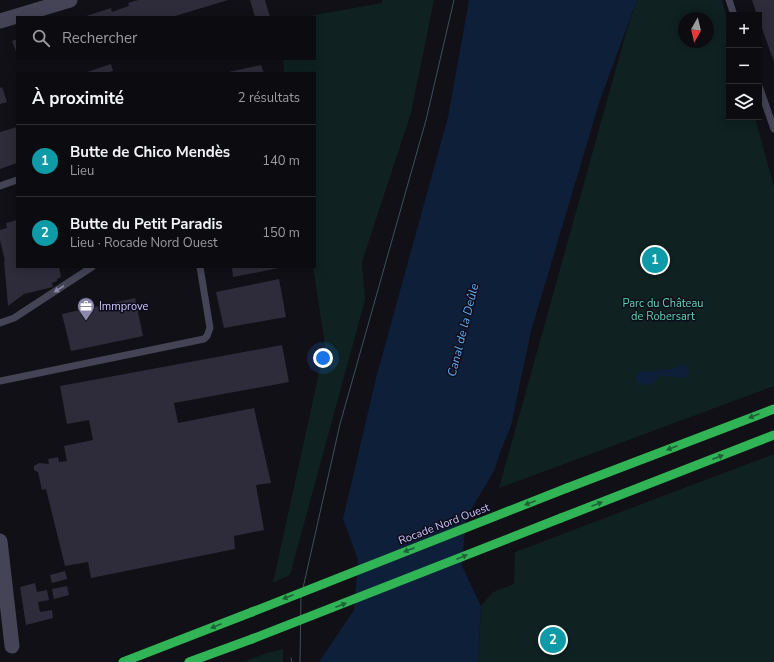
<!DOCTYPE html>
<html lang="fr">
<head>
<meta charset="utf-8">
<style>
  :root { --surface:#0c0c10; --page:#151519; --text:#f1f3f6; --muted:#9a9b9f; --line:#2c2c30; --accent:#d93025 }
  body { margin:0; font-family:"Nunito Sans",sans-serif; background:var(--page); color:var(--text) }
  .controls { position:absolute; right:12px; top:12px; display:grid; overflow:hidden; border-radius:0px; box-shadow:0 2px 10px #0003 }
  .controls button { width:36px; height:36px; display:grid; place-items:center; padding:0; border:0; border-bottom:1px solid var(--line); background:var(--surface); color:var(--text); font:20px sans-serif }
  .compass { position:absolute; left:678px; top:12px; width:36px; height:36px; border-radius:50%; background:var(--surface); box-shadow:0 2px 10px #0003; rotate:188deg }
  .you { position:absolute; left:323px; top:358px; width:14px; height:14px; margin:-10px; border:3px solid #fff; border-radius:50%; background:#1a73e8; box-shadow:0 0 0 6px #1a73e833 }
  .badge { display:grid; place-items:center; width:26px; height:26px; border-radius:50%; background:var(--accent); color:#fff; font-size:13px; font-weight:700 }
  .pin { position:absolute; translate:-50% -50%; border:2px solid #fff; box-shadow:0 1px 4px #0006 }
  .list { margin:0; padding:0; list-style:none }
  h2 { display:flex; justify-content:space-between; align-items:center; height:52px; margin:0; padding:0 16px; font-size:17px }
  h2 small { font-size:13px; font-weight:400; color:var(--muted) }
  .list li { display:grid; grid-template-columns:26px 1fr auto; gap:12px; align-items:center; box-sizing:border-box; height:72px; padding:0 16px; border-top:1px solid var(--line) }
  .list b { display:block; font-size:15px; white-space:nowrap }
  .list p { margin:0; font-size:13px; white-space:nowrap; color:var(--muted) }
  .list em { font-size:13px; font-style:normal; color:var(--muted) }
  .icon { flex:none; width:22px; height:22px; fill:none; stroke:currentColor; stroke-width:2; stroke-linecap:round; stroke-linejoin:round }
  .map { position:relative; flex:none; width:774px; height:662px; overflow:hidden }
  .search { position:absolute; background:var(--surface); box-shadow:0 2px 10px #0003; left:16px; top:16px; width:300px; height:44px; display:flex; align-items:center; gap:10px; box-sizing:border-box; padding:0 14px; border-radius:0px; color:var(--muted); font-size:15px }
  .panel { position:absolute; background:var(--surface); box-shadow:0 2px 10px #0003; left:16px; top:72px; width:300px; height:196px; border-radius:0px }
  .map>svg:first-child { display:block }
</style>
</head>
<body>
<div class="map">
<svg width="774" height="662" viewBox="0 0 774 662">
  <rect width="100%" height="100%" fill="#101016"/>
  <g fill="#0f2121" fill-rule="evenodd">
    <path d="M382,0H434L411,113L362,262L365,300L290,575L273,583L325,345L313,267H315V73H284L283,59H315V17H304L382,3Z"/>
    <path d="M637,0H722L729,25V117H755L774,187V386L499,488L625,36ZM684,18H708V42H684Z"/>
    <path d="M774,454V662H478L481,606L493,592L514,584L515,552Z"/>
    <path d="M283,649V662H243L266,653Z"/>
  </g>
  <g fill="#0e1f39">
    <path d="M469,0H637L600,100L531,331L511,426L501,450L494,471L466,518L462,566L481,606L478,662H319L354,610L358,560L343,519L376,378L448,117Z"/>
    <path d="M685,364L690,373L687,377C677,379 669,375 659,376C654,385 649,386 639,384L635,378L638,372L672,369Z"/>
  </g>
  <g fill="#2e2c3a">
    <path d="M138,0H228L172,17H83L111,8L112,12L120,9L129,6L128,3Z"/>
    <path d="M250,0H265L270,17H255Z"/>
    <path d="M752,0H774V62L759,20V15H757Z"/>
    <path d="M17,39V54L12,41Z"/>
    <path d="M111,64L113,71L105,73H84Z"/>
    <path d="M261,65L264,73H229V72Z"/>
    <path d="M2,87L7,102L0,104V88Z"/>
    <path d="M17,127V163L0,169V132Z"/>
    <path d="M17,220V267H59L61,277L57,279V281L52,283L53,287L24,294L8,306L4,261H5L0,240V230L7,228L6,223Z"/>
    <path d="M232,267H278L279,268L233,277Z"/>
    <path d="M279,279L286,317L224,328L216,292Z"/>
    <path d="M135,298L143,336L71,351L62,314Z"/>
    <path d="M282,345L289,382L174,403L178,423L254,408L271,483L256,485L264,530L234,536L235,549L91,578L88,562L65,566L46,489L42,490L38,472L34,470V466L39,463L49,464L48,459L58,457L59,462L67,461L64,446L93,440L89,420L67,424L60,386Z"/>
    <path d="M65,571L67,579L52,583L50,575Z"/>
    <path d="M35,583L37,592L47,590L49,600L38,602L40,612L52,610L53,618L26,625L20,587Z"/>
    <path d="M67,586L69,595L54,599L52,589Z"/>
  </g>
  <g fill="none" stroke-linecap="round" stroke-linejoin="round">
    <g stroke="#454457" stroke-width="7">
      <path d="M729,0L734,15"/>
      <path d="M759,86L774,129"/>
      <path d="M0,186L17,180"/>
      <path d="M0,323L14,318L92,267"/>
      <path d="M0,381L204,339L207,336L210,328L200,267"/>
    </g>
    <g stroke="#454457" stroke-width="15">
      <path d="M0,21L70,0"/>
      <path d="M0,541L12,646"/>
    </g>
    <g stroke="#30b455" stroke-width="9">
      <path d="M567,488L774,409"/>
      <path d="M561,518L774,435"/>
      <path d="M123,662L252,612"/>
      <path d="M189,662L252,639"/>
    </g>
    <g stroke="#3e515e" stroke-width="1">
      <path d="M291,658L292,662"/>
      <path d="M300,662L301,597L340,424L426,120L454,0"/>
    </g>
    <g stroke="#30b455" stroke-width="9">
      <path d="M252,612L567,488"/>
      <path d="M252,639L561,518"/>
    </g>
  </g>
  <defs><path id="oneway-solid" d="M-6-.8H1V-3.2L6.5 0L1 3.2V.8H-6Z"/></defs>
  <use fill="#8a86aa" href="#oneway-solid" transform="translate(59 289) rotate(147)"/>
  <g fill="#1f6038">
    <use href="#oneway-solid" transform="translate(754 416) rotate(159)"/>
    <use href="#oneway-solid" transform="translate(672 448) rotate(159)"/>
    <use href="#oneway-solid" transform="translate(718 457) rotate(-21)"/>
    <use href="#oneway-solid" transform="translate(530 503) rotate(159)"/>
    <use href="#oneway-solid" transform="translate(597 504) rotate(-21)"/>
    <use href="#oneway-solid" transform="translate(409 550) rotate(159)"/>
    <use href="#oneway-solid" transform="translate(462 557) rotate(-22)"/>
    <use href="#oneway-solid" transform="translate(288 597) rotate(159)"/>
    <use href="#oneway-solid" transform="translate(341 605) rotate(-21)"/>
    <use href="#oneway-solid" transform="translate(216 626) rotate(158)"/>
  </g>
  <defs>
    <g id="office-pin" transform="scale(0.9)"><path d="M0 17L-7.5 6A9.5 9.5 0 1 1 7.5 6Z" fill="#8c88ac" stroke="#0e0c1a"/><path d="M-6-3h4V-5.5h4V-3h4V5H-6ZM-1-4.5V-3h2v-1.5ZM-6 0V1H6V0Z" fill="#fff"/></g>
  </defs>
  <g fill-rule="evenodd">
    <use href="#office-pin" x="86" y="306"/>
  </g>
  <g text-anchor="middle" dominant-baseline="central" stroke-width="3" stroke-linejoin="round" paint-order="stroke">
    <g font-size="11" fill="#5bd5b5" stroke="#0e0c1a">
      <text x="663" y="303">Parc du Château<tspan x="663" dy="13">de Robersart</tspan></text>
    </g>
    <g font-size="11" fill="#cec8fc" stroke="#0e0c1a" text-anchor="start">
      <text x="99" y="306">Immprove</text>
    </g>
    <g font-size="11" fill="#cec8fc" stroke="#0e0c1a">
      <text transform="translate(444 524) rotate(-21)">Rocade Nord Ouest</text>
    </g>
    <g font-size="12" font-style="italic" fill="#5db0f5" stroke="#0e0c1a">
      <text transform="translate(463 330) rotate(-76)">Canal de la Deûle</text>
    </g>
  </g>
</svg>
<div class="controls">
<button>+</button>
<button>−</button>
<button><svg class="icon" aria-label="layers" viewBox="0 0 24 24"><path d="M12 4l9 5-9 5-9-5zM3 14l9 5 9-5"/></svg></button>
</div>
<svg class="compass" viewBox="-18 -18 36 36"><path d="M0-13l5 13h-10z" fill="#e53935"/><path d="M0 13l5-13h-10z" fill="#9a9b9f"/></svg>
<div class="you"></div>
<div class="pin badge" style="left:655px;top:260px;background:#0f9aa8">1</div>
<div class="pin badge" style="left:553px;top:640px;background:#0f9aa8">2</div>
<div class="search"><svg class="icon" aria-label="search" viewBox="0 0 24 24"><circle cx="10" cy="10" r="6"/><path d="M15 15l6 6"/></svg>Rechercher</div>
<section class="panel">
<h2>À proximité<small>2 résultats</small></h2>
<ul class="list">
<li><span class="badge" style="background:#0f9aa8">1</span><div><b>Butte de Chico Mendès</b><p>Lieu</p></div><em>140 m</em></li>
<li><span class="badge" style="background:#0f9aa8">2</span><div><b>Butte du Petit Paradis</b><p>Lieu · Rocade Nord Ouest</p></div><em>150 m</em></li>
</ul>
</section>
</div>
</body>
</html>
